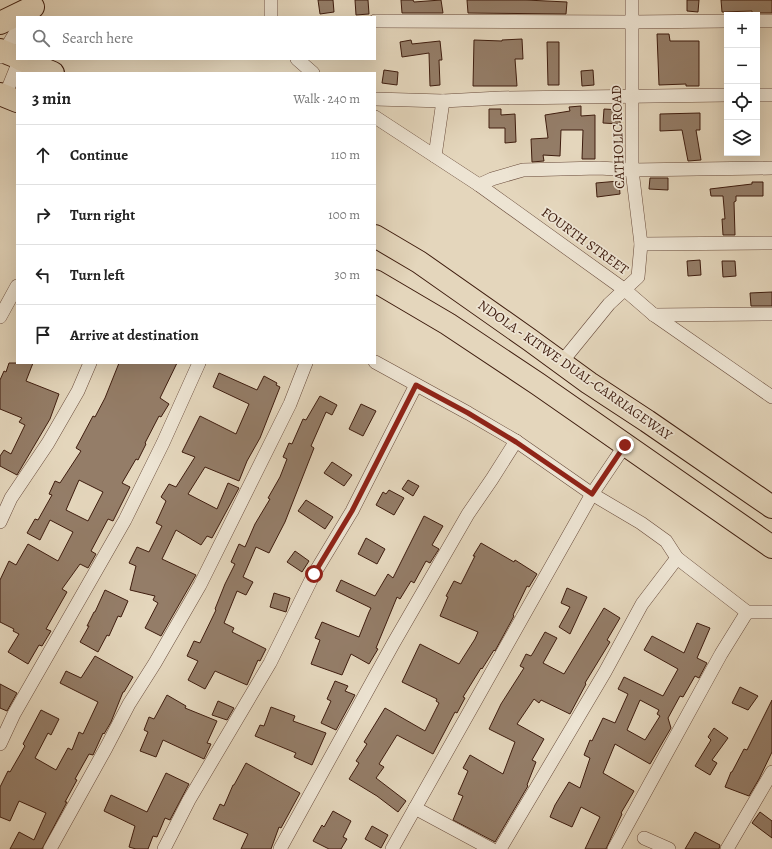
<!DOCTYPE html>
<html lang="en">
<head>
<meta charset="utf-8">
<style>
  :root { --surface:#fff; --page:#f2f2f2; --text:#222; --muted:#767676; --line:#e0e0e0 }
  body { margin:0; font-family:Alegreya,serif; background:var(--page); color:var(--text) }
  .controls { position:absolute; right:12px; top:12px; display:grid; overflow:hidden; border-radius:0px; box-shadow:0 4px 16px #0002 }
  .controls button { width:36px; height:36px; display:grid; place-items:center; padding:0; border:0; border-bottom:1px solid var(--line); background:var(--surface); color:var(--text); font:20px sans-serif }
  .stop { position:absolute; width:12px; height:12px; margin:-9px; border:3px solid #8f2418; border-radius:50%; background:#fff }
  .stop.end { background:#8f2418; border-color:#fff; box-shadow:0 1px 4px #0008 }
  .list { margin:0; padding:0; list-style:none }
  h2 { display:flex; justify-content:space-between; align-items:center; height:52px; margin:0; padding:0 16px; font-size:17px }
  h2 small { font-size:13px; font-weight:400; color:var(--muted) }
  .list li { display:grid; grid-template-columns:26px 1fr auto; gap:12px; align-items:center; box-sizing:border-box; height:60px; padding:0 16px; border-top:1px solid var(--line) }
  .list b { display:block; font-size:15px; white-space:nowrap }
  .list em { font-size:13px; font-style:normal; color:var(--muted) }
  .icon { flex:none; width:22px; height:22px; fill:none; stroke:currentColor; stroke-width:2; stroke-linecap:round; stroke-linejoin:round }
  .map { position:relative; flex:none; width:772px; height:849px; overflow:hidden }
  .search { position:absolute; background:var(--surface); box-shadow:0 4px 16px #0002; left:16px; top:16px; width:360px; height:44px; display:flex; align-items:center; gap:10px; box-sizing:border-box; padding:0 14px; border-radius:0px; color:var(--muted); font-size:15px }
  .panel { position:absolute; background:var(--surface); box-shadow:0 4px 16px #0002; left:16px; top:72px; width:360px; height:292px; border-radius:0px }
  .map>svg:first-child { display:block }
</style>
</head>
<body>
<div class="map">
<svg width="772" height="849" viewBox="0 0 772 849">
  <rect width="100%" height="100%" fill="#e4d6bc"/>
  <filter id="stains"><feTurbulence type="fractalNoise" baseFrequency=".005" numOctaves="4"/><feColorMatrix values="0 0 0 0 .2 0 0 0 0 .09 0 0 0 0 .02 0 0 0 .5 -.17"/></filter>
  <radialGradient id="worn" r=".72"><stop offset=".6" stop-color="#630" stop-opacity="0"/><stop offset="1" stop-color="#630" stop-opacity=".3"/></radialGradient>
  <g fill="#947d68" stroke="#3e1c0e" fill-rule="evenodd">
    <path d="M318,0H333L334,12L320,14Z"/>
    <path d="M355,0H368L369,14L356,15Z"/>
    <path d="M401,0H413L414,2L441,0L443,13H402Z"/>
    <path d="M467,0H526L567,2L566,14L468,13Z"/>
    <path d="M687,0H699L698,12L687,11Z"/>
    <path d="M721,0H772V13H757L752,15V11L722,12Z"/>
    <path d="M657,34H669L670,41H699V86H686V84L659,85Z"/>
    <path d="M522,39L523,59H515L517,86H473L474,40L502,41V40Z"/>
    <path d="M411,40L412,44L440,41L442,60H439L440,85L430,86L429,53L402,57L400,42Z"/>
    <path d="M547,42H559V85H548Z"/>
    <path d="M384,70L398,72L397,85L382,83Z"/>
    <path d="M593,70L594,85L582,86L581,71Z"/>
    <path d="M581,106V116L595,115V159H582L583,130H561L560,156L543,155L544,161L532,162L531,139L548,138L545,115L570,111L569,107Z"/>
    <path d="M489,109H501V115L515,114L516,142L505,143V128H489Z"/>
    <path d="M604,109L621,110L620,124L603,123Z"/>
    <path d="M700,113V130H696L701,160L688,161L682,130L660,131V114Z"/>
    <path d="M650,178H668V190L649,189Z"/>
    <path d="M619,181L620,194L597,197L596,183Z"/>
    <path d="M752,182H763V196H736V201L734,202L735,235H723L722,219H725L723,196H711L710,189L752,184Z"/>
    <path d="M700,260L701,275L688,276L687,261Z"/>
    <path d="M722,261H735L736,276L723,277Z"/>
    <path d="M772,292V306H751L750,293Z"/>
    <path d="M9,363H33L26,381L59,394L50,419L17,475L0,466V456L4,450L11,454L25,425L19,422L22,418L0,409V380L4,371L6,372Z"/>
    <path d="M119,363H177L160,398L169,404L161,417L159,416L145,443L146,444L138,460L136,459L122,483L130,487L113,521L108,519L91,551L96,554L88,568L80,564L62,589L67,592L46,629L51,631L42,646L39,645L28,664L8,652L19,634L13,631L14,629L0,622V580L9,561L16,565L28,544L58,561L73,532L50,520L40,540L27,533L35,519L38,520L52,495L49,494L55,481L60,483L81,451L76,448L93,416L95,417L105,398ZM79,480L103,492L88,521L66,510Z"/>
    <path d="M219,373L257,390L264,376L277,383L276,385L280,387L260,438L247,461L239,481L205,467L188,494L217,509L228,483L239,488L212,538L207,536L201,545L176,530L162,559L196,575L161,636L145,628L158,603L153,600L155,596L130,590L136,566L129,563L137,547L149,552L162,526L156,523L166,501L161,497L169,484L176,487L195,457L182,452L200,416L236,434L249,404L213,387Z"/>
    <path d="M320,396L337,405L332,415L326,412L311,446L314,448L285,522L269,553L256,547L243,577L253,582L246,595L237,591L224,623L234,628L232,632L266,649L260,661L258,660L247,685L215,671L205,689L188,680L198,661L187,656L194,641L200,643L216,610L215,609L225,584L235,564L231,562L239,544L245,547L255,524L270,499L268,498L280,477L287,459L283,457L289,443L292,444L303,419L306,420Z"/>
    <path d="M361,404L376,411L363,436L349,429Z"/>
    <path d="M332,462L352,475L344,486L324,473Z"/>
    <path d="M408,480L419,486L413,496L402,489Z"/>
    <path d="M389,490L404,498L394,515L376,505L383,492L386,494Z"/>
    <path d="M306,500L333,517L325,529L298,511Z"/>
    <path d="M424,516L443,526L432,545L439,549L430,563L426,561L414,583L411,581L400,599L397,597L376,648L378,649L369,664L351,654L342,675L311,664L320,640L315,638L322,622L359,637L369,612L371,608L336,591L341,580L375,596L388,574L393,578Z"/>
    <path d="M366,538L385,549L377,564L358,554Z"/>
    <path d="M481,543L514,562L515,560L537,574L529,587L527,586L513,615L514,616L495,651L494,650L482,669L481,668L463,697L465,698L457,713L455,712L433,754L397,735L379,764L384,767L376,778L406,801L398,812L377,796L349,779L359,763L356,761L367,744L364,742L385,708L425,731L439,703L436,701L437,699L402,682L420,644L459,664L475,639L478,632L440,616L448,597L446,596L454,581L461,584L475,556H473Z"/>
    <path d="M295,551L309,561L302,572L287,562Z"/>
    <path d="M567,588L587,597L570,634L559,627L570,607L561,603Z"/>
    <path d="M105,590L128,601L121,617L118,616L109,636L107,635L98,652L80,642L89,626H87L94,612H95Z"/>
    <path d="M274,593L290,598L286,612L270,607Z"/>
    <path d="M604,608L620,618L607,640L610,642L585,683L586,684L570,714L541,700L539,703L534,699L517,724L544,739L532,760L536,762L527,785L528,786L495,842L453,820L463,796L458,794L468,771L463,768L470,755L503,774L515,742L489,729L501,704L524,668L520,666L526,654L531,656L533,653L545,632L557,638L543,663L564,674Z"/>
    <path d="M697,623L710,628L697,658L707,663L699,678L695,676L683,697L680,696L668,718L671,728L650,764L615,744L603,773L634,791L621,813L622,814L606,849H585L600,817L581,807L572,827L550,817L555,805L569,782L580,788L590,758L584,755L590,740L592,741L603,718L615,723L628,694L618,689L624,677L663,696L678,669L644,650L652,636L684,653ZM640,700L659,710L657,714L660,716L645,740L627,730Z"/>
    <path d="M95,656L133,677L124,692H123L111,722L104,734L103,733L93,755L89,754L75,779L77,780L65,802H67L42,849H10L19,832L34,840L46,813L19,801L10,821L0,817V787L8,771L10,772L25,746L23,744L41,710L59,719L51,735L48,733L35,758L56,770L68,748L72,750L79,732L83,734L98,702L60,683L66,671L81,678Z"/>
    <path d="M335,681L348,686L345,691L355,695L336,730L321,723L331,701L327,699Z"/>
    <path d="M0,684L17,693L7,711L0,708Z"/>
    <path d="M740,687L758,696L748,710L732,703Z"/>
    <path d="M167,695L186,706L185,708L217,721L207,743L211,744L204,759L163,740L156,757L140,751L148,732L144,730L149,717L154,719Z"/>
    <path d="M772,700V752L759,779L749,796L725,787L731,772H732L744,749L747,750Z"/>
    <path d="M218,701L234,708L227,720L212,715Z"/>
    <path d="M271,707L295,716L293,721L326,733L312,765L294,757L296,753L255,736L260,725L264,726Z"/>
    <path d="M714,728L728,738L712,760L717,763L710,775L695,766L711,740L708,737Z"/>
    <path d="M246,763L300,793L281,828L279,827L271,849H241L248,834L213,819L220,804L224,806L233,785H234Z"/>
    <path d="M166,773L189,784L170,820L165,818L157,837L153,836L148,849H136L129,847L135,826L104,811L111,795L147,812Z"/>
    <path d="M333,811L351,821L343,837L347,839L341,849H329L313,841L322,825L324,827Z"/>
    <path d="M760,812L772,821V838L752,823Z"/>
    <path d="M372,826L388,835L381,848L365,839Z"/>
    <path d="M695,832L720,845L719,849H685Z"/>
  </g>
  <g fill="none" stroke-linecap="round" stroke-linejoin="round">
    <g stroke="#684a3a" stroke-width="14">
      <g id="street">
        <path d="M271,0V17"/>
        <path d="M375,21L632,22L727,21"/>
        <path d="M757,21H772"/>
        <path d="M1,57L17,30"/>
        <path d="M297,59L313,73"/>
        <path d="M757,95H772"/>
        <path d="M5,96L20,59"/>
        <path d="M375,99L443,101L500,98L727,95"/>
        <path d="M375,117L479,185L625,290L654,315L772,397"/>
        <path d="M435,156L443,101"/>
        <path d="M479,185L492,179L523,170L599,168L632,170L772,168"/>
        <path d="M641,244L772,243"/>
        <path d="M654,315L772,314"/>
        <path d="M0,317L17,286"/>
        <path d="M375,362L468,413L516,441L592,494L641,523L666,541L677,558L747,612H772"/>
        <path d="M561,363L609,304L638,277L641,244L632,170V0"/>
        <path d="M0,522L11,498L48,443L78,391L90,363"/>
        <path d="M0,744L14,714L125,520L163,443L199,363"/>
        <path d="M415,808L491,849"/>
        <path d="M644,838L669,849"/>
        <path d="M50,849L106,748L129,704L155,663L200,585L290,404L306,363"/>
        <path d="M164,849L189,800L270,663L314,574L352,511L416,385"/>
        <path d="M280,849L393,644L468,514L492,479L516,441"/>
        <path d="M392,849L592,494L625,445"/>
        <path d="M500,849L605,672L642,604L677,558"/>
        <path d="M614,849L721,654L747,612"/>
        <path d="M727,849L772,772"/>
      </g>
    </g>
    <g stroke="#3e1c0e" stroke-width="24">
      <g id="highway">
        <path d="M0,23L33,7"/>
        <path d="M0,50L17,57"/>
        <path d="M20,59L53,73"/>
        <path d="M0,94L17,101"/>
        <path d="M375,236L419,262L530,340L589,383L647,421L772,507"/>
        <path d="M375,281L448,324L538,384L772,547"/>
      </g>
    </g>
    <use href="#street" stroke="#ede4d3" stroke-width="13"/>
    <use href="#highway" stroke="#e4d6bc" stroke-width="22"/>
  </g>
  <g fill="none" stroke-linecap="round" stroke-linejoin="round">
    <path stroke="#8f2418" stroke-width="5" d="M314,574L352,511L416,385L468,413L516,442L592,494L625,445"/>
  </g>
  <g text-anchor="middle" dominant-baseline="central" stroke-width="3.5" stroke-linejoin="round" paint-order="stroke">
    <g font-size="14" fill="#3e1c0e" stroke="#ede4d3">
      <text transform="translate(618 137) rotate(-92)">CATHOLIC ROAD</text>
      <text transform="translate(585 241) rotate(36)">FOURTH STREET</text>
      <text transform="translate(575 370) rotate(35)">NDOLA - KITWE DUAL-CARRIAGEWAY</text>
    </g>
  </g>
  <rect width="100%" height="100%" filter="url(#stains)"/>
  <rect width="100%" height="100%" fill="url(#worn)"/>
</svg>
<div class="controls">
<button>+</button>
<button>−</button>
<button><svg class="icon" aria-label="locate" viewBox="0 0 24 24"><circle cx="12" cy="12" r="6"/><path d="M12 2v4M12 18v4M2 12h4M18 12h4"/></svg></button>
<button><svg class="icon" aria-label="layers" viewBox="0 0 24 24"><path d="M12 4l9 5-9 5-9-5zM3 14l9 5 9-5"/></svg></button>
</div>
<div class="stop" style="left:314px;top:574px"></div>
<div class="stop end" style="left:625px;top:445px"></div>
<div class="search"><svg class="icon" aria-label="search" viewBox="0 0 24 24"><circle cx="10" cy="10" r="6"/><path d="M15 15l6 6"/></svg>Search here</div>
<section class="panel">
<h2>3 min<small>Walk · 240 m</small></h2>
<ul class="list">
<li><svg class="icon" aria-label="ahead" viewBox="0 0 24 24"><path d="M12 20V5M6 11l6-6 6 6"/></svg><div><b>Continue</b></div><em>110 m</em></li>
<li><svg class="icon" aria-label="right" viewBox="0 0 24 24"><path d="M7 20v-9h11M14 6l5 5-5 5"/></svg><div><b>Turn right</b></div><em>100 m</em></li>
<li><svg class="icon" aria-label="left" viewBox="0 0 24 24"><path d="M17 20v-9H6M10 6l-5 5 5 5"/></svg><div><b>Turn left</b></div><em>30 m</em></li>
<li><svg class="icon" aria-label="arrive" viewBox="0 0 24 24"><path d="M6 21V4h12l-3 4 3 4H6"/></svg><div><b>Arrive at destination</b></div></li>
</ul>
</section>
</div>
</body>
</html>
